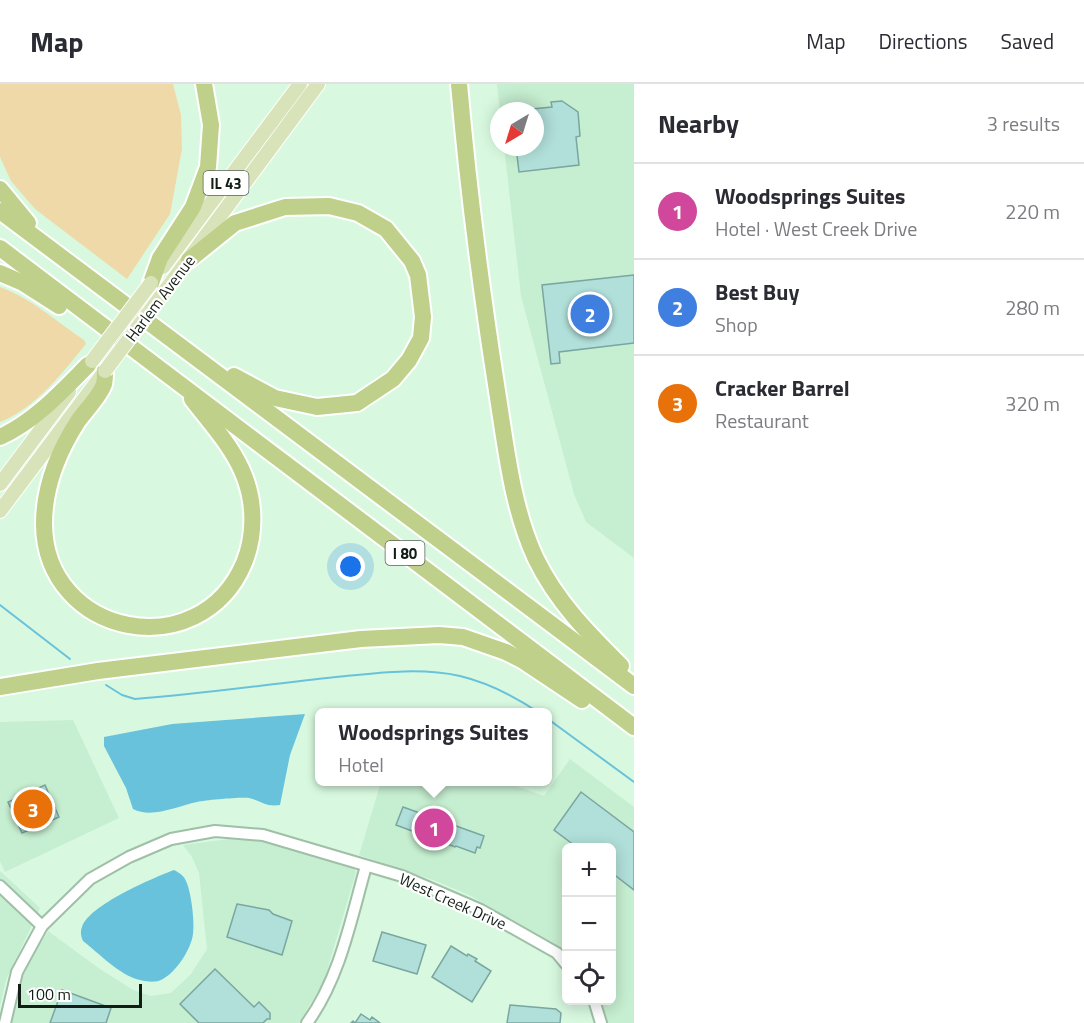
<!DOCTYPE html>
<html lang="en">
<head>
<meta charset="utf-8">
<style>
  :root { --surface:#fff; --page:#f7f7f7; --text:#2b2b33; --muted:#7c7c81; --line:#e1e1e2; --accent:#822b98 }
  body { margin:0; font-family:"Titillium Web",sans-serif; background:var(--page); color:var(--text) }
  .controls { position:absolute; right:18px; bottom:18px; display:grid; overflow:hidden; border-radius:9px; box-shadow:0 3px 15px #0003 }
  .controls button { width:54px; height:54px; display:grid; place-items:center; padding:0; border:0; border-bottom:2px solid var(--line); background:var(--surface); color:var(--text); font:30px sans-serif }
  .compass { position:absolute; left:490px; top:18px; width:54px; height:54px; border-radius:50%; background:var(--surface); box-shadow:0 3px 15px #0003; rotate:218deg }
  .scale { position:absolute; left:18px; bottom:15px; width:124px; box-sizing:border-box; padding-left:6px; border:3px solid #121e15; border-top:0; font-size:16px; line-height:21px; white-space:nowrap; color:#121e15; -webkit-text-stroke:4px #fff; paint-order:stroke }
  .you { position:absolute; left:351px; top:483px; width:21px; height:21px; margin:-15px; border:4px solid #fff; border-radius:50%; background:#1a73e8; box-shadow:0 0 0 9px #1a73e833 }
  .badge { display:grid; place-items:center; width:39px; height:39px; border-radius:50%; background:var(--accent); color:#fff; font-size:20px; font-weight:700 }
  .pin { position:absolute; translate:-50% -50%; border:3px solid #fff; box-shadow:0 2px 6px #0006 }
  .popup { position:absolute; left:315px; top:624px; width:237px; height:78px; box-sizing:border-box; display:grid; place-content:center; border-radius:9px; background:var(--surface); filter:drop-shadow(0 2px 4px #0005); font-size:20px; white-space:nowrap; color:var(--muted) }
  .popup b { font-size:22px; color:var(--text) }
  .popup::after { content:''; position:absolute; left:50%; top:100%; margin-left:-12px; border:12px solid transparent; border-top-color:var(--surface) }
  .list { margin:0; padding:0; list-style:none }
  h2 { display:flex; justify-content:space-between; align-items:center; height:78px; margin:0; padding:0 24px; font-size:26px }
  h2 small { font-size:20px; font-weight:400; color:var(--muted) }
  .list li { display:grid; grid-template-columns:39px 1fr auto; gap:18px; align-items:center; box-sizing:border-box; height:96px; padding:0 24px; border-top:2px solid var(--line) }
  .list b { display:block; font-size:22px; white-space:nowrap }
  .list p { margin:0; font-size:20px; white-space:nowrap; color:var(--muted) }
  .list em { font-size:20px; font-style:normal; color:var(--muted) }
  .icon { flex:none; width:33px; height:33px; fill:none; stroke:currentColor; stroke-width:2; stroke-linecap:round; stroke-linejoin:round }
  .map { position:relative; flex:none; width:634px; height:939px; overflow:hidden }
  header { display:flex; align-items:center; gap:36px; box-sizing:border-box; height:84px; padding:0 30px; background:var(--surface); border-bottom:2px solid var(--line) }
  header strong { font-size:28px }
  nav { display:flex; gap:33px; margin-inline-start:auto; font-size:21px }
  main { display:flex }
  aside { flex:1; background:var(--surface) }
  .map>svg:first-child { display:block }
</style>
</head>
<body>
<header>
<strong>Map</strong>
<nav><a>Map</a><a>Directions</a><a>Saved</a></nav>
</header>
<main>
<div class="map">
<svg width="634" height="939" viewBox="0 0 634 939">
  <rect width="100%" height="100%" fill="#d8f9e0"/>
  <g fill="#c6eed0">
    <path d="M497,0H634V474L586,438L574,410L521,212L504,63H535V27H500Z"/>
    <path d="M73,636L119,734L5,788L0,777V638Z"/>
    <path d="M570,675L634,723V939H607L600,917L612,916V764H566V870L552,858L471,812L436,797L359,771L381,698H505L544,712Z"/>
    <path d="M229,755L259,757L289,764L353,783L356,788L324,897L299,939H11L20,898L29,878L48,847L100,885L133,906L151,912L171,909L191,890L207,865L199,789L192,773L183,761Z"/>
    <path d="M0,787L40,824L6,896L0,922Z"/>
  </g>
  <g fill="#efd9a9">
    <path d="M0,0H173L181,31L182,65L170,130L127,195L35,125L11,97L0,73Z"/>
    <path d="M0,203C31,214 57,238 84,256L86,260C62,289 36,324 0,338Z"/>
  </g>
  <g fill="#69c2dc">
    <path d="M305,630L290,671L280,721C265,723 262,717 249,714C239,713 207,716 197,718C177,722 152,735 133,725L126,704L104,662V653L172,640Z"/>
    <path d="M174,786C178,788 183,791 185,795C191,805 195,838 193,850C191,865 177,887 163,895C156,899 148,898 140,896C119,891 100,870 83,857C81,852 80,848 82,843C89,821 153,794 174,786Z"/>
  </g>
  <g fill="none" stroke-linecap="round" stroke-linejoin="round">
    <g stroke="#69c2dc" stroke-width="2">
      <path d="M0,521L70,575"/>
      <path d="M106,601L122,611L135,615C202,610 269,600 336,593C376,589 420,583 460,592C489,599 514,612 538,628"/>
      <path d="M548,635L634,698"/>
    </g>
  </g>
  <g fill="#b1dfd9" stroke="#7aa6a0" stroke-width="1.5">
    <path d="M562,17L578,28L580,52L576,53L579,81L519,88L516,63H535V27L521,26L552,23L551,18Z"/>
    <path d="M634,191V259L559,268L560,279L551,280L542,201Z"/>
    <path d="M45,701L59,733L22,749L8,718Z"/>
    <path d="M581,708L634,748V806L612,789V764H578L554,746Z"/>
    <path d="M403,723L484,752L480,764L477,763L475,769L456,762L455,763L396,741Z"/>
    <path d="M237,820L269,826L273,830L292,837L282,871L227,853Z"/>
    <path d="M382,848L426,861L417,890L373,877Z"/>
    <path d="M451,862L467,872L468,870L477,875L475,877L491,887L472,918L432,893Z"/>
    <path d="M215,885L254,923L259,918L270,929V935H267L263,939H199L180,920Z"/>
    <path d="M62,906L111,924L106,939H50Z"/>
    <path d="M510,921L556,925L561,929L560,939H507Z"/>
    <path d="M361,930L370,936L372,933L380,939H351L353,937L355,939Z"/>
  </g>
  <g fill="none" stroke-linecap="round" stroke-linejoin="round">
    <g stroke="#9fbfa7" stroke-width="14">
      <g id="minor">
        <path d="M0,802L42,842"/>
        <path d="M594,916L601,939"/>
        <path d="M5,939L17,888L42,842L90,795L129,773L171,755L215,747L263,751L402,792L481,826L557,869L566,880"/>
        <path d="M307,939C340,894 351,835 366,782"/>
      </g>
    </g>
    <g stroke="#fff" stroke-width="16">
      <g id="major">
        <path d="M163,183L300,0"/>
        <path d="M164,208L318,0"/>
        <path d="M0,400L69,308"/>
        <path d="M0,427L105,287"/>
      </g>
    </g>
    <g stroke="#fff" stroke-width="20">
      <g id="highway">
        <path d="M459,0C468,103 481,205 497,307C506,363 512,424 536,475C557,518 588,549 621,582"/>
        <path d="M0,105L28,139"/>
        <path d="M0,127L634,602"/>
        <path d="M0,164L634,643"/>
        <path d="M189,176L235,139L285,123L329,122L358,129L386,145L412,177L418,191L423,233L421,254L409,276L393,295L357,319L317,323L275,314L234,292"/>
        <path d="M0,189L23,199L59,222"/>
        <path d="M151,199L160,174L193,123L208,83L211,41L204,0"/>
        <path d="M105,287C105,291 105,296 104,300C100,312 85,327 78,337C58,368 44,402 44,440C45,553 200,583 244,479C255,452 255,421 245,394C234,364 211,340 192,315"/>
        <path d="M0,353C35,337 61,308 88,281"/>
        <path d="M0,603L98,587L361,555L439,551L463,553L506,568L522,576L582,616"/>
      </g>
    </g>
    <use href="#minor" stroke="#fff" stroke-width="10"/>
    <use href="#major" stroke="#d9e3b9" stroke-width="14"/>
    <use href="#highway" stroke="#bfd08a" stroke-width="16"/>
    <g stroke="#fff" stroke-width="16" stroke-linecap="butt">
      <g id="major-bridge">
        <path d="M92,277L151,199"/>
        <path d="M105,287L164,208"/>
      </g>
    </g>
    <use href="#major-bridge" stroke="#d9e3b9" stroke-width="14"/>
  </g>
  <g text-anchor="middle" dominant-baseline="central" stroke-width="4.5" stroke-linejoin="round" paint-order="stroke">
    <g fill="#fff" stroke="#59625b" stroke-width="1.5">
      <rect x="203.5" y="87" width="45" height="24" rx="4.5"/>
      <rect x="385.5" y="457" width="39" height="24" rx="4.5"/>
    </g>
    <g font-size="15" font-weight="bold" fill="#121e15">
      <text x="226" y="99">IL 43</text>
      <text x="405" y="469">I 80</text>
    </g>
    <g font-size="16" fill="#121e15" stroke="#fff">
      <text transform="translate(160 214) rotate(-53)">Harlem Avenue</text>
      <text transform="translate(453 817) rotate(24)">West Creek Drive</text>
    </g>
  </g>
</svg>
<div class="controls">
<button>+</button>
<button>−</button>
<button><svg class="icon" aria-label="locate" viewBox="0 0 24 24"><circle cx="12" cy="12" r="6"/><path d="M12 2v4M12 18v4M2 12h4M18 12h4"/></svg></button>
</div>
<svg class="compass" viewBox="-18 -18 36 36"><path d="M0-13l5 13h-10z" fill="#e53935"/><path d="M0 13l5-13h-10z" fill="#7c7c81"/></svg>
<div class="scale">100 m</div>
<div class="you"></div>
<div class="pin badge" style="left:434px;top:744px;background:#d1479c">1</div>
<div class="popup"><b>Woodsprings Suites</b>Hotel</div>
<div class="pin badge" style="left:590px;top:230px;background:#3f7fe0">2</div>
<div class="pin badge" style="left:33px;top:725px;background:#e8710a">3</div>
</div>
<aside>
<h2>Nearby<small>3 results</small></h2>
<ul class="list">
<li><span class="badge" style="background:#d1479c">1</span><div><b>Woodsprings Suites</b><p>Hotel · West Creek Drive</p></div><em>220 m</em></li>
<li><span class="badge" style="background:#3f7fe0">2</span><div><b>Best Buy</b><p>Shop</p></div><em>280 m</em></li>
<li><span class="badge" style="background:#e8710a">3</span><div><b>Cracker Barrel</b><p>Restaurant</p></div><em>320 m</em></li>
</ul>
</aside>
</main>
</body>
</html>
